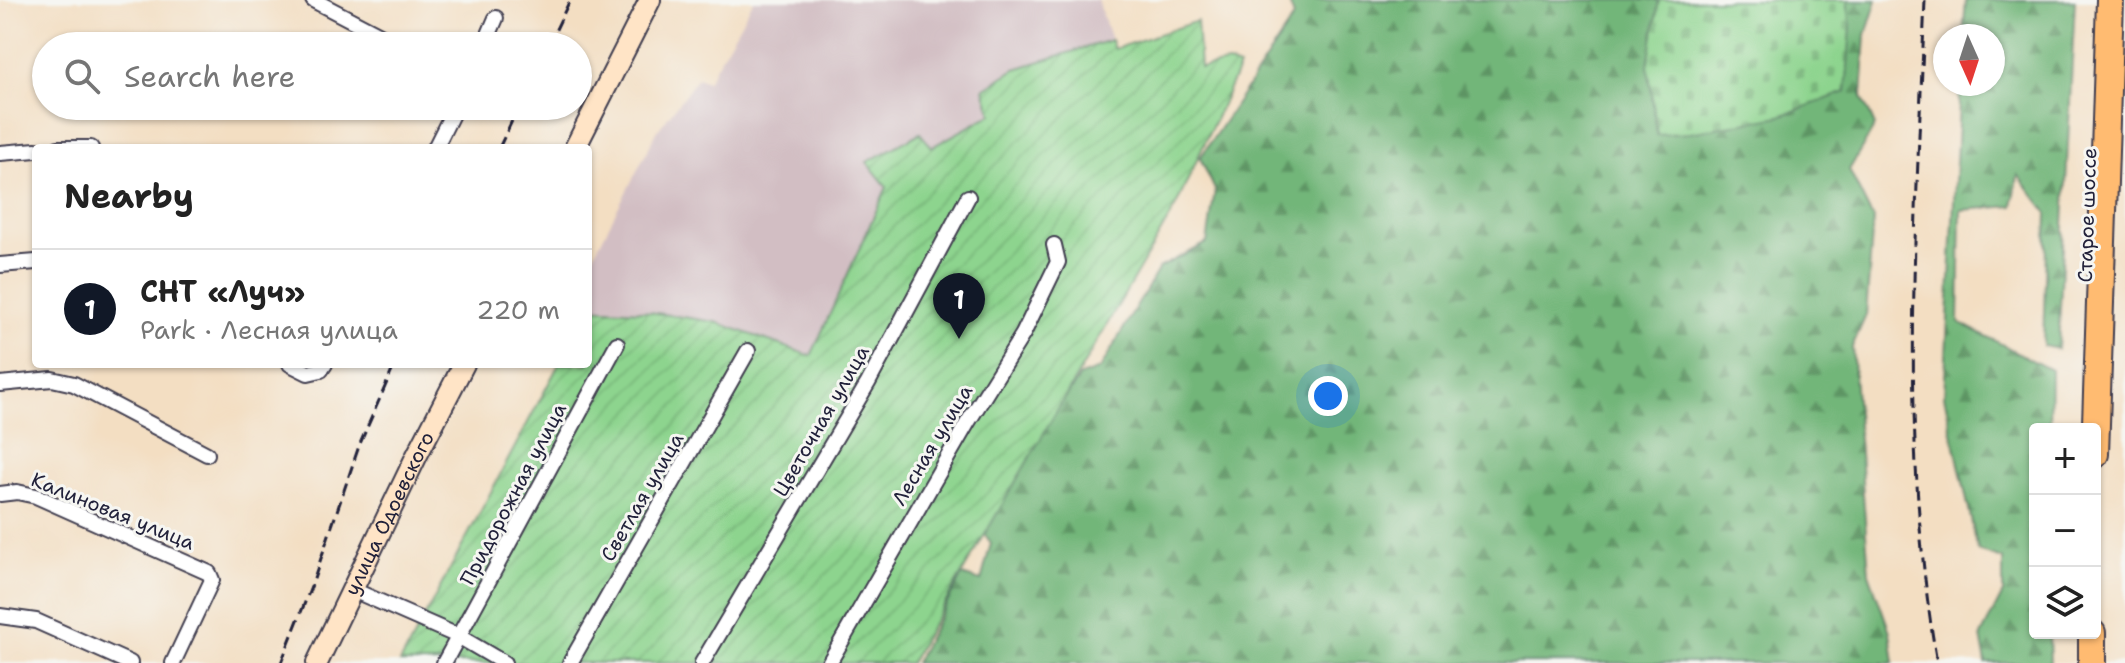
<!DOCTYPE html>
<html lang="en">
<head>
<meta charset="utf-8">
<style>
  :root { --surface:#fff; --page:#f2f2f2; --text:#222; --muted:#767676; --line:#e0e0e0; --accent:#111827 }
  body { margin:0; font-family:"Shantell Sans",sans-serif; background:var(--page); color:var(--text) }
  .controls { position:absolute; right:24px; bottom:24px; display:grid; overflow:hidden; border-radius:8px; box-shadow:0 2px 6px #0004 }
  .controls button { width:72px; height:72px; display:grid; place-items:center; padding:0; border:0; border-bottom:2px solid var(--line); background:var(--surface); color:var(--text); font:40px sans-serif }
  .compass { position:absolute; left:1933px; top:24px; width:72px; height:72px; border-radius:50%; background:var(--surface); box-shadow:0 2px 6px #0004; rotate:177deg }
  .you { position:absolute; left:1328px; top:396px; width:28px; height:28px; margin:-20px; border:6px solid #fff; border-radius:50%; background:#1a73e8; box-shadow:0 0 0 12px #1a73e833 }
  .badge { display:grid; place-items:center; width:52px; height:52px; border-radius:50%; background:var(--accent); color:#fff; font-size:26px; font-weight:700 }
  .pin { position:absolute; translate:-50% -66px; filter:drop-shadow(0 2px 4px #0008) }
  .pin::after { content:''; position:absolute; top:42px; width:28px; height:24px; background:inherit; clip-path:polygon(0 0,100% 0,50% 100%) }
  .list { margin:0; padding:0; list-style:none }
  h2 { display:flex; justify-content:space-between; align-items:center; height:104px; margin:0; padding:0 32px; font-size:34px }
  h2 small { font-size:26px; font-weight:400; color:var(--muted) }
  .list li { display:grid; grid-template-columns:52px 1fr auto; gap:24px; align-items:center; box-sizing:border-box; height:120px; padding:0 32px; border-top:2px solid var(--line) }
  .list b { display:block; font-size:30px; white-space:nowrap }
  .list p { margin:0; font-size:26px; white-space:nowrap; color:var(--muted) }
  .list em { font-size:26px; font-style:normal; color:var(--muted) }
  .icon { flex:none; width:44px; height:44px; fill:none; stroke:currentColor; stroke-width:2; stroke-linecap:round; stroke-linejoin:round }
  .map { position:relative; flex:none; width:2125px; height:663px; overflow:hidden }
  .search { position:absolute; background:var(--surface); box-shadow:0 2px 6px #0004; left:32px; top:32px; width:560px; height:88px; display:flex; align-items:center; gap:20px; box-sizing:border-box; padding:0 28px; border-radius:44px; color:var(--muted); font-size:30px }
  .panel { position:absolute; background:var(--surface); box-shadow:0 2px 6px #0004; left:32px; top:144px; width:560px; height:224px; border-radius:8px }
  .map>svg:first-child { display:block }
</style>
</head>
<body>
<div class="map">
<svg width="2125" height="663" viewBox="0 0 2125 663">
  <defs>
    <pattern id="forest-firs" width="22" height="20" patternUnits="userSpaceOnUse" patternTransform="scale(2)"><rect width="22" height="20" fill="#72b679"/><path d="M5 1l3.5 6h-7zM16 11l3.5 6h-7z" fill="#5d9464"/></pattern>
    <pattern id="cemetery-stones" width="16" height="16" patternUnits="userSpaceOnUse" patternTransform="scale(2)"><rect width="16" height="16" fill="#8dd48e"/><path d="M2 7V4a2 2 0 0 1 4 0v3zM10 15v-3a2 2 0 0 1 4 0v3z" fill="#79b67b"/></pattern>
    <pattern id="garden-furrows" width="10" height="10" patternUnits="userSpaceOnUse" patternTransform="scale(2)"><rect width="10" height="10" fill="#8dd48e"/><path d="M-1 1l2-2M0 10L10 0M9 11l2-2" fill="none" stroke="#79b67b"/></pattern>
  </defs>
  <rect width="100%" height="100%" fill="#f6f6f2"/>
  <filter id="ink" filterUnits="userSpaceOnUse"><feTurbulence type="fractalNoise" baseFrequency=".0125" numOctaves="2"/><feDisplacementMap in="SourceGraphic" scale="16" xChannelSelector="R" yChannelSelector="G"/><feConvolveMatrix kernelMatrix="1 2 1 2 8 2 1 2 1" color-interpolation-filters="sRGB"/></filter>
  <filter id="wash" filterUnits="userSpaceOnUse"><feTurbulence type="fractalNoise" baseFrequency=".006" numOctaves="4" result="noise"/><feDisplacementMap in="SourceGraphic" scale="32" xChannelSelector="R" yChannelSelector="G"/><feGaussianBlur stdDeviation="1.8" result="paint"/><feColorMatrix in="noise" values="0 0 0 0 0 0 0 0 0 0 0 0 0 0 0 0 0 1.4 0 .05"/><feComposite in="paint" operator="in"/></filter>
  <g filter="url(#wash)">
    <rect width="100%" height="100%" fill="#f3dec2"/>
    <path fill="#d2bec3" d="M754,0H1098L1111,40L1015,69L992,114L931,147L868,162L887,187L811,356L716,322L643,311L588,308V266L658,130L698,77L707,82Z"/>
    <g fill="url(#forest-firs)" stroke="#4a6c5a" stroke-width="2">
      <path d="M1288,0H1877L1866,35L1862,97L1875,126L1849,170L1873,219L1866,315L1852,347L1869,573L1890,632L1894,663H915L962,575L981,581L991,543L979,527L1080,376L1100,369L1159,268L1207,243L1215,190L1200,158L1294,17Z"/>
      <path d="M1966,0H2075L2058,349L2043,346L2047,212L2018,175L2013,206L1961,210L1959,322L2051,370L2050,429H2035V633H2049L2050,663H1986L1981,636L2003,593V559L1978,551L1944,396L1960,84H1993V36H1963Z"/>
    </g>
    <path fill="url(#cemetery-stones)" stroke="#587b64" stroke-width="2" d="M1659,0H1847L1851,26L1846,92L1780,116L1690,133L1657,135L1648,65Z"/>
    <path fill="url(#garden-furrows)" stroke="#587b64" stroke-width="2" d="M1197,21L1200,68L1228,63L1239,67L1176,206L910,663H400L559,364H588V308L643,311L716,322L811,356L887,187L867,162L920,133L932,147L992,114L984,89L1015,69L1111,40L1114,49Z"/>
  </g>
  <g filter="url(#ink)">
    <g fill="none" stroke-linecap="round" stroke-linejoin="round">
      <g stroke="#413e4f" stroke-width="18">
        <g id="street">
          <path d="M313,0L401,46"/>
          <path d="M484,46L496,18"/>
          <path d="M58,148H91"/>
          <path d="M435,148L456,106"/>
          <path d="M0,153L36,150"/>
          <path d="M0,265L36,262"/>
          <path d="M290,364L308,373L321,370L325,364"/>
          <path d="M0,384L52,379L74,384L207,454"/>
          <path d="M0,494L17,492L36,496L209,573L212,580L173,663"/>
          <path d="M353,590L458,636L504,663"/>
          <path d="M0,616L36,621L130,663"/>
          <path d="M444,663L617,344"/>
          <path d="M570,663L748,351"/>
          <path d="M702,663L868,383L968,197"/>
          <path d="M829,663L968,422L1023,334L1058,262L1054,245"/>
        </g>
      </g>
      <g stroke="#413e4f" stroke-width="24">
        <g id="secondary">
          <path d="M575,148L650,0"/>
          <path id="s1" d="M317,663L417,455L464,364"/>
        </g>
      </g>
      <g stroke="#413e4f" stroke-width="30">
        <g id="highway">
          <path d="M2095,454L2110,0"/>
          <path d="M2092,663V633"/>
        </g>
      </g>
      <use href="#street" stroke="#fff" stroke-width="14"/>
      <use href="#secondary" stroke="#ffe4c6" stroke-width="20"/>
      <use href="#highway" stroke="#ffbb71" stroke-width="26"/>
      <g stroke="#22223b" stroke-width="3" stroke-dasharray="12 6" stroke-linecap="butt">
        <path d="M1925,0C1916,221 1899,443 1937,663"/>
        <path d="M548,46L570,0"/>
        <path d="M499,148L519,106"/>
        <path d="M281,663L313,582L359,446L395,364"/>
      </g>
    </g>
  </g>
  <g text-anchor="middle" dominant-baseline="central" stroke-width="6" stroke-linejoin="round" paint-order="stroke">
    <g font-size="20" fill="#22223b" stroke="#f6f6f2">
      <text transform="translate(2087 215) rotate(-88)">Старое шоссе</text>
      <text transform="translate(821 421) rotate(-60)">Цветочная улица</text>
      <text transform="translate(932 445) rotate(-59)">Лесная улица</text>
      <text transform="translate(513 494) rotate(-62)">Придорожная улица</text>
      <text transform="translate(642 497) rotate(-60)">Светлая улица</text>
      <text transform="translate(113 511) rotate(22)">Калиновая улица</text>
      <text stroke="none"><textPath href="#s1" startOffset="166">улица Одоевского</textPath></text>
    </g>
  </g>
</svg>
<div class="controls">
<button>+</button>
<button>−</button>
<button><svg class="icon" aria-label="layers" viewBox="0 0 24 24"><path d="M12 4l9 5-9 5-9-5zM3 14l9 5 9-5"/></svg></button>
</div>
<svg class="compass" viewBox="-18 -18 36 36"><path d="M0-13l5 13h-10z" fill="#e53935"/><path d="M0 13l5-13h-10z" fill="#767676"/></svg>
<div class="you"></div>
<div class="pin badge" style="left:959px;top:339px">1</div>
<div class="search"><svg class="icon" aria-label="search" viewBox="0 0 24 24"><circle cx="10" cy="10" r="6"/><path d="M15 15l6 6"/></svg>Search here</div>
<section class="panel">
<h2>Nearby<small></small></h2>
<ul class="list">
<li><span class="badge">1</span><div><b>СНТ «Луч»</b><p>Park · Лесная улица</p></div><em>220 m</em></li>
</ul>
</section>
</div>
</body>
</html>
